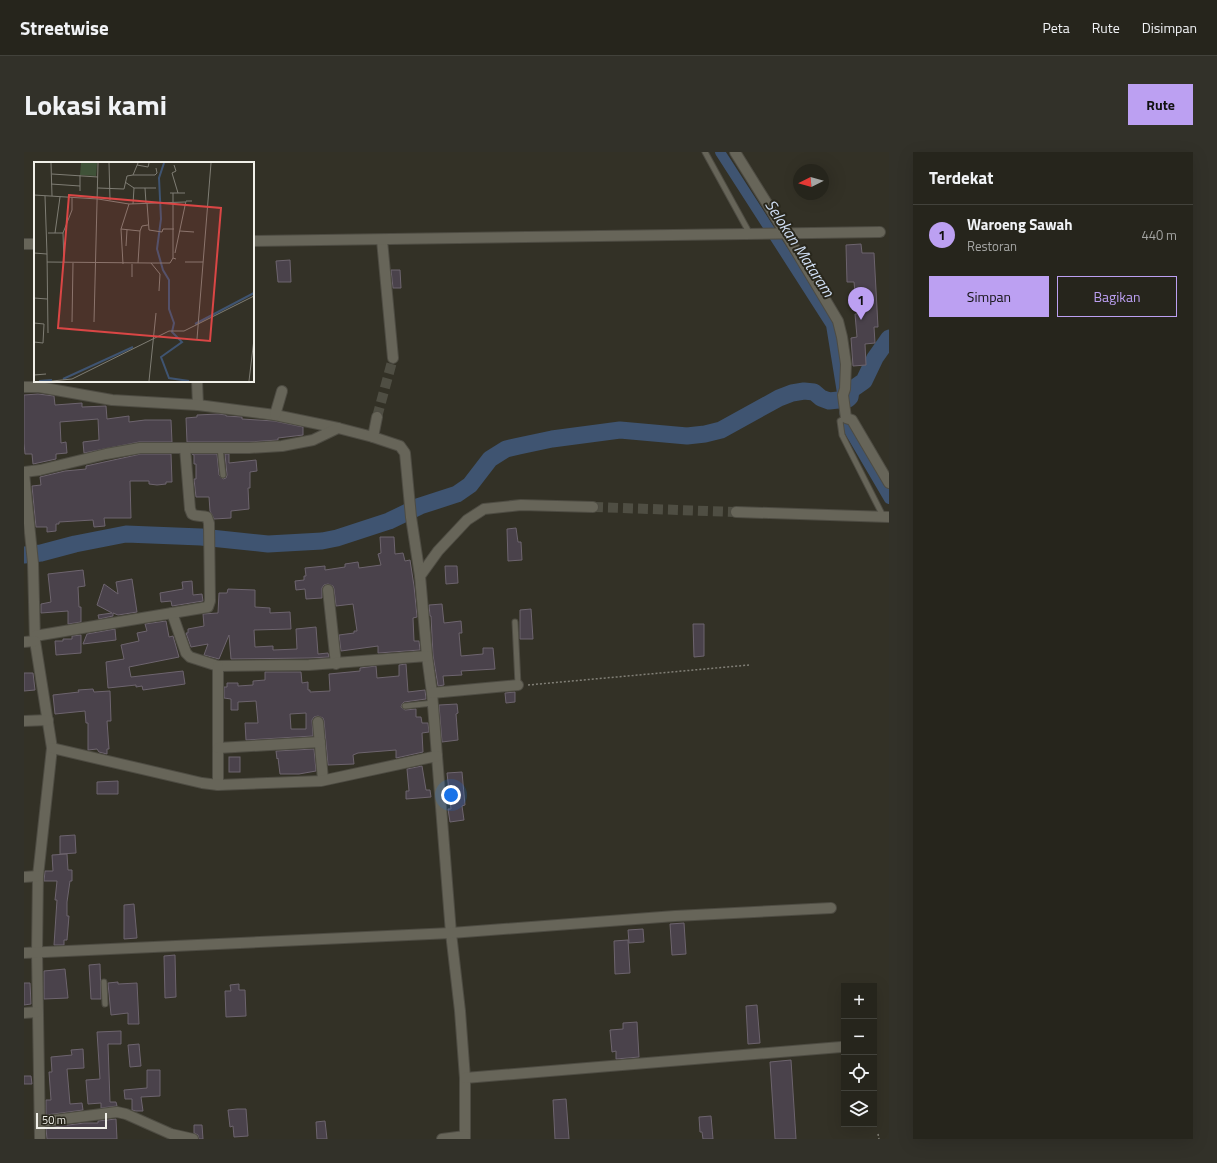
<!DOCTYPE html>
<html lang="id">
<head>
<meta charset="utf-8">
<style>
  :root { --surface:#26251c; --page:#323129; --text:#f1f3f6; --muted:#a4a5a3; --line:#42423b; --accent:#bca0f2 }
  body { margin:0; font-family:"Titillium Web",sans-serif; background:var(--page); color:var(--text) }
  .controls { position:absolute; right:12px; bottom:12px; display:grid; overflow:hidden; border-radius:0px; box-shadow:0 4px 16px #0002 }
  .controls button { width:36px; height:36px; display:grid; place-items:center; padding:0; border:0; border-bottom:1px solid var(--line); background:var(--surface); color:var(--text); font:20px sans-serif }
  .compass { position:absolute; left:769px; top:12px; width:36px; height:36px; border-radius:50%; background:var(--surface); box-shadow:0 4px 16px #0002; rotate:265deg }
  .scale { position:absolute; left:12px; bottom:10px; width:71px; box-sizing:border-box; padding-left:4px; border:2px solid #f0efe8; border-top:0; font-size:11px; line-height:14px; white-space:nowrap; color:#f0efe8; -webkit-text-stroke:3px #29271c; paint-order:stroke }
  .you { position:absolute; left:427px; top:643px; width:14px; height:14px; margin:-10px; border:3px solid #fff; border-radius:50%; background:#1a73e8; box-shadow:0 0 0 6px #1a73e833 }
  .badge { display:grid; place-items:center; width:26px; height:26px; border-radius:50%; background:var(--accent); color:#111; font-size:13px; font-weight:700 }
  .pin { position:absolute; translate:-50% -33px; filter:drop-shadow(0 1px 2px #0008) }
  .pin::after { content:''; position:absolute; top:21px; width:14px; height:12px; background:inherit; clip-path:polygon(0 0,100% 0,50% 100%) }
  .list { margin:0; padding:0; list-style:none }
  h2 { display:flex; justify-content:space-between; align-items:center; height:52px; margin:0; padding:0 16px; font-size:17px }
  h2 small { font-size:13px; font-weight:400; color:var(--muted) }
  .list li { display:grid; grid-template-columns:26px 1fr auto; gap:12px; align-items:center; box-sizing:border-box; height:60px; padding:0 16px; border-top:1px solid var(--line) }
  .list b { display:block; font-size:15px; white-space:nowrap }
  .list p { margin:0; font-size:13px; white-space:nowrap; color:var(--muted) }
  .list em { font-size:13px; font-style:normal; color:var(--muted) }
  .actions { display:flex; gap:8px; padding:12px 16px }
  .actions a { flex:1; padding:9px 0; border:1px solid var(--accent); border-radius:0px; text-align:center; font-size:14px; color:var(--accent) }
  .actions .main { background:var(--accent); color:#111 }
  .icon { flex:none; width:22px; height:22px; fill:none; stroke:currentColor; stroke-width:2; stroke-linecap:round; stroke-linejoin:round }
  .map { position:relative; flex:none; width:865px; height:987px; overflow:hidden; border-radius:0px }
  header { display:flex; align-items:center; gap:24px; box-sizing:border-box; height:56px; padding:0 20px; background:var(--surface); border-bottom:1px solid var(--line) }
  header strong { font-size:19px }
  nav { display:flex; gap:22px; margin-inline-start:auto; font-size:14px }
  .intro { display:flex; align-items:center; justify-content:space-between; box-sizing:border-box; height:96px; padding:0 24px }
  h1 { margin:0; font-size:28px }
  .button { padding:10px 18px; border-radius:0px; background:var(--accent); color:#111; font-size:14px; font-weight:700 }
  main { display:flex; gap:24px; padding:0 24px }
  aside { flex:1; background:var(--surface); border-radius:0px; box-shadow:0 4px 16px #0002 }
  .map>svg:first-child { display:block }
</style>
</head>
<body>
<header>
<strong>Streetwise</strong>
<nav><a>Peta</a><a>Rute</a><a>Disimpan</a></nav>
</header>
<div class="intro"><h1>Lokasi kami</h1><a class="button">Rute</a></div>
<main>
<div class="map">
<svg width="865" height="987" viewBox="0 0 865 987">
  <rect width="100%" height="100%" fill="#333126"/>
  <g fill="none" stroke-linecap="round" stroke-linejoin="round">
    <g stroke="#3f5471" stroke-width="10">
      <path d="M696,0L807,173L818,241"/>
      <path d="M820,259L824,277L865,347"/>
    </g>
    <path stroke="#3f5471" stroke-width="17" d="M0,403L17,401L51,392L102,382L177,385L244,392L298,389L313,386L365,369L396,354L433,342L446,333L466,307L482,297L495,294L528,287L596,278L663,284L681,282L697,278L755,246L768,241L780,239L790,240L797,246L805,249L824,247L826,245L827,239L830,236L840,229L851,206L865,186"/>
  </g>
  <g fill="#4a424b" stroke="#6d646e" fill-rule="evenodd">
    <path d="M837,92L838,101H850L854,175H850L851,191L841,192L842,213L829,214L827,186L833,185L831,162H833L830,130H823L822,93Z"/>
    <path d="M266,108L267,130H254L252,109Z"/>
    <path d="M367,118H376L377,136H369Z"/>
    <path d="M14,242L30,244L31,253L58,251V255L82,254L83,267L105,264V270L121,268H147L148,290H115L60,301L59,290L75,288L74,267L36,270L37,291L42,290L43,301L32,302V307L9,312L8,302H1L0,291V243Z"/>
    <path d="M194,262L202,263V264L218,265V267L250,269L279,275V283L254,286V288L225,290H163L162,266L173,265V263Z"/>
    <path d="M117,302H147L148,330H142V332L133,333L125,332V329H106L107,366H80L81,374L70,375L69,368L35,370V372H32V379L23,380V375H12L8,334L17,333L16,325L41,319L62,317V314Z"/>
    <path d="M168,302H193L195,323L199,327L202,326L203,323L201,302H205V311L232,308L233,319L226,320V336H224L225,357L207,359V366L190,367L186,359L185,345H172L170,327H172V312H170V303Z"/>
    <path d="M492,376L494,390H497L498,408L484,409L483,377Z"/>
    <path d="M356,385H370L371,402L379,401L381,409L386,408L390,434L393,465L389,466L390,489H395L396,498L354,501V494L317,499L315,483L330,481V479H333L329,452L312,454L310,437L309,434L304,432L300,433L298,436V446L282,447L281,437L272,438L271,429L280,428V424H282L281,416L301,414V418L321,415V412L334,410L335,416L357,413L354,402L357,401Z"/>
    <path d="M421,414H433L434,431L422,432Z"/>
    <path d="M59,418L61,434L54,435L55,455H57V470L44,472V459L17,461V452L27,450L24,422Z"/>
    <path d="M108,427L113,460L94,463L89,461V464L75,467L74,463L88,461L73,453L80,432L94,442L92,430Z"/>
    <path d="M168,429L169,443L178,442L179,449L148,454L147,449L137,450L136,441L159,437L158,430Z"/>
    <path d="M204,437L231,438V455L246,456V461L266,460L267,477L230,478L231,495L249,494V498L273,497L272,477L292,475L294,502L304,501L305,505L285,506L207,507L205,483L195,507L180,503L184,492L167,495L162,481H164V477L180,474L179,462L194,461L195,441H203Z"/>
    <path d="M418,452L420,471L437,469L438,481H435L437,504L459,502V496H469L471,517L437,519L438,523L419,524L420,533L414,534L409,503L407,464H406L405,453Z"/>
    <path d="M507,457L509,487H496V458Z"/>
    <path d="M142,469L145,485L149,484L155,505L105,515L107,525L159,519L161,532L119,538L118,534L112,535V533L84,536L82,510L100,507L97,493L115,489L113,481L123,479L121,472Z"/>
    <path d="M669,472H680V504L670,505Z"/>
    <path d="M91,477L92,488L59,492L63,482Z"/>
    <path d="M57,483V501L32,503L31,489H39V487H48V484Z"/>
    <path d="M382,512L384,540L401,538L402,547L380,550L378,552L377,555L381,558L392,557V565H397L398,571H404L405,580L398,581L399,600L372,606V598L334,601L329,603L330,612L304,613L300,569L299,566L294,564L290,565L288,568L289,584L222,588L221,571H234L232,549L214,550V558H207V547L200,546V535H203V531H214V534L229,533V529L241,528V520H277L278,531L284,530V538H286V540L306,539L305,522L336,519V516L352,514L353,526L375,524V513ZM282,561V577H267L266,562Z"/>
    <path d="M0,521H9L11,538L0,539Z"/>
    <path d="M69,537L70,540L86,539L87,569H83L85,597H83V602L75,600L73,597L64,598V571H62L61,559L31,562L29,543L55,540L54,538Z"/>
    <path d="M491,540V550L482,551L481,541Z"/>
    <path d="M433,552L434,561L432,562L434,588L418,590L415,553Z"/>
    <path d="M290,597L292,619L275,622H256L254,606L253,607L252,599Z"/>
    <rect x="205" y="605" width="11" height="15"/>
    <path d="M398,614L402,638H406L407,645L382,647V639H385L383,617Z"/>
    <path d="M438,620L441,653L438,654L440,668L426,670L424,657H427L423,621Z"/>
    <path d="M94,629V642H73V630Z"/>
    <path d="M51,683L52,701L36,702V684Z"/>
    <path d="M43,702L44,718H48V729H46L43,750V764H45L43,788H40V793H30L33,748H31L33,729H20L21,719H29L28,703Z"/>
    <path d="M110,752L113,786L100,787V753Z"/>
    <path d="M660,771L662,802L648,803L646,772Z"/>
    <path d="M619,777L620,790L605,791L604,778Z"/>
    <path d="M604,788L606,821L591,822L590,789Z"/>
    <path d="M151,803L152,845L141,846L140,804Z"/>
    <path d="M76,812L77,847H67L65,813Z"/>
    <path d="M41,817L44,846L20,847V819Z"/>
    <path d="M94,830V832L113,831L115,872H104V861L87,863L84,831Z"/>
    <path d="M0,831H6L7,852L0,853Z"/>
    <path d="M215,832V838H221L222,864L202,865L201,839H207L206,833Z"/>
    <path d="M733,853L736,891L724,892L722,854Z"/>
    <path d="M613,870L615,905L592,907V899L588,900L586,878L599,877V871Z"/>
    <path d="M97,879V892H84L86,950H92L93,954L77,956V951L64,952L62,928L76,927L73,880Z"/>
    <path d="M115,892L117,914L106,915L104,893Z"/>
    <path d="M59,897L60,916L43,917L46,952L58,951L59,958L22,963V948H27L25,920H28L27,905L48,903L47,898Z"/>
    <path d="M767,908L772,987H751L746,910Z"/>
    <path d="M123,918H136V944L117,945L119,959H112L108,958V947H101L100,938L123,936Z"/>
    <path d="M0,924H7L8,932H0Z"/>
    <path d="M542,947L545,987H531L529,948Z"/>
    <path d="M213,957H222L224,984L210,985L209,974L206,975L204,958Z"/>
    <path d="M687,964L689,987H679L678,980H676L675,965Z"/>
    <path d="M92,967L93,987H23L22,976L60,971H74V969Z"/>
    <path d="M301,969L303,987H293L292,970Z"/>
    <path d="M170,973H178L179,987H175L174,983L170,981Z"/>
  </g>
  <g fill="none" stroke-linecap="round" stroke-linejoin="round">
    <g stroke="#4f4e43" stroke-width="10" stroke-dasharray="10 5" stroke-linecap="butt">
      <path d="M353,265L369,206"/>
      <path d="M569,355L712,360"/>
    </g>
    <g stroke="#4e4c43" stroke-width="7">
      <g id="service">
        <path d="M681,0L726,82"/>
        <path d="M822,266L816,269L818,283L859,364"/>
        <path d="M196,296L199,323"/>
        <path d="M491,470L494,533"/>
        <path d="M381,554L409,551"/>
        <path d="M80,830L81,852"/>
      </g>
    </g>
    <g stroke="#4e4c43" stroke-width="12">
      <g id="minor">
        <path d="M711,0L762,82L814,169L818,185L822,212L821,237L819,243L822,266L828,268L865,331"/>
        <path d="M358,88L369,206"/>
        <path d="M229,89L856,80"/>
        <path d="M0,92H11"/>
        <path d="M173,229L174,253"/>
        <path d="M0,235H15L88,248L174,253L251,263L314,276"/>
        <path d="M251,263L258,239"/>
        <path d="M349,285L376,294L381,301L387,365L396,424L403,504L408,541L427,781L436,859L441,926V987"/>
        <path d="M0,320L16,318L82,302L116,296H225L258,294L289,288L314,276L349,285L353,265"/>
        <path d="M0,321L9,411L11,489L28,596L14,724L13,800L16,987"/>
        <path d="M712,360L865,365"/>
        <path d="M396,424L414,399L443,368L460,357L497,353L569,355"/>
        <path d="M304,438L312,512"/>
        <path d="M148,461L162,501L166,505L194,514L285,513L403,504"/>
        <path d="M11,484L184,455L186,449L185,371L183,365C178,363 172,365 168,362L166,357L161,296"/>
        <path d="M0,490L11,489"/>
        <path d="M194,514V633"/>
        <path d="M408,541L494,533"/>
        <path d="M0,569L24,568"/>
        <path d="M294,570L299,628"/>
        <path d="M28,596L178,631L194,633L297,629L413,604"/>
        <path d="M194,596L296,590"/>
        <path d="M0,725L14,724"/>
        <path d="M0,801L427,781L651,764L807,756"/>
        <path d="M0,861L13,860"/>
        <path d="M441,926L817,895"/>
        <path d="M16,970L93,960L102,962L147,982L169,987"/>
        <path d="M418,987L441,984"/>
      </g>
    </g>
    <g stroke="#817f76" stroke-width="1.5" stroke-dasharray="2 2" stroke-linecap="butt">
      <path d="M504,533L725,513"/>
      <path d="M854,982L855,987"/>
    </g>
    <use href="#service" stroke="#676559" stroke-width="5"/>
    <use href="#minor" stroke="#676559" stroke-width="10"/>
  </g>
  <g text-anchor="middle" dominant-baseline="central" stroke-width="4" stroke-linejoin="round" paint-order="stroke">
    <g font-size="16" font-style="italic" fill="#d1e0f6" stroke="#29271c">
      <text transform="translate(776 96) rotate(57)">Selokan Mataram</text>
    </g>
  </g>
  <g transform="translate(10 10)">
    <rect width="220" height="220" fill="#333126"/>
    <path d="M47,1H63L62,14L46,13Z" fill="#3f5238"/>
    <path fill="none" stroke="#3f5471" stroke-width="2" d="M130,1L125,16L127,57L123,87L129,108L135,118V147L140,161L138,170L148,180L127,195L135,216L155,219M161,162L220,131M29,217L99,185M5,219L18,218"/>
    <path fill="none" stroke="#7f7d74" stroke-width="1" d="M17,1L18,34M75,1L76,38M103,3L114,5L115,1M140,3L142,9L138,11L144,31M18,12L64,15M46,13V29M99,13H121L123,11L122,6M91,20L100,26H122M17,22L46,24M64,26L90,27L93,14L99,13L104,1M111,26L112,41M136,31H151M139,31V96L142,97M0,33L64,37L95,42L151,40M11,34L13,92M113,41L115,68L128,70L129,67H140M99,42L100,26M87,67L106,69M146,69L160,70M14,71H29M21,71L26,35M92,84L93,68M0,91L13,92L14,171M141,91L152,39H158M13,100L117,101H136L139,96M151,100H169M30,101L29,71L38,48V35M104,101L106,69L108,64L114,63M117,101L126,112L125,129M89,102L87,67L95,42M98,102V115M0,136L13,137M38,160L39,101M60,160L64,1M0,161L10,162L9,181L0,180M163,177L177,1M0,213L12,212M18,219L38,217L135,169H150L220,134M115,219L122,151M215,219L220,177"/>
    <path fill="#da4645" fill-opacity="0.15" stroke="#da4645" stroke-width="2" d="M35,33L187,46L176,179L24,166Z"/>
    <rect width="220" height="220" fill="none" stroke="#f0efe8" stroke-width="2"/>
  </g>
</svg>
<div class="controls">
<button>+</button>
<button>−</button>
<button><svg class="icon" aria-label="locate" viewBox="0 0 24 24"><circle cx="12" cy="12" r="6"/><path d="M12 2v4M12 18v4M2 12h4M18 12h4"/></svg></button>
<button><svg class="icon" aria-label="layers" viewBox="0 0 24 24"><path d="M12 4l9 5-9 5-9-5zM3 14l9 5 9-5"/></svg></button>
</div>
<svg class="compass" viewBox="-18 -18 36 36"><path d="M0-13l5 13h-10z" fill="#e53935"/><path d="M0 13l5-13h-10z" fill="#a4a5a3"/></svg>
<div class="scale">50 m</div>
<div class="you"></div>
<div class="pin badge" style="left:837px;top:168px">1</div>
</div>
<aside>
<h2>Terdekat<small></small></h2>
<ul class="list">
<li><span class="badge">1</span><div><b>Waroeng Sawah</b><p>Restoran</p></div><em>440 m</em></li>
</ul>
<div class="actions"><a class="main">Simpan</a><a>Bagikan</a></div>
</aside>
</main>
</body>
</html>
